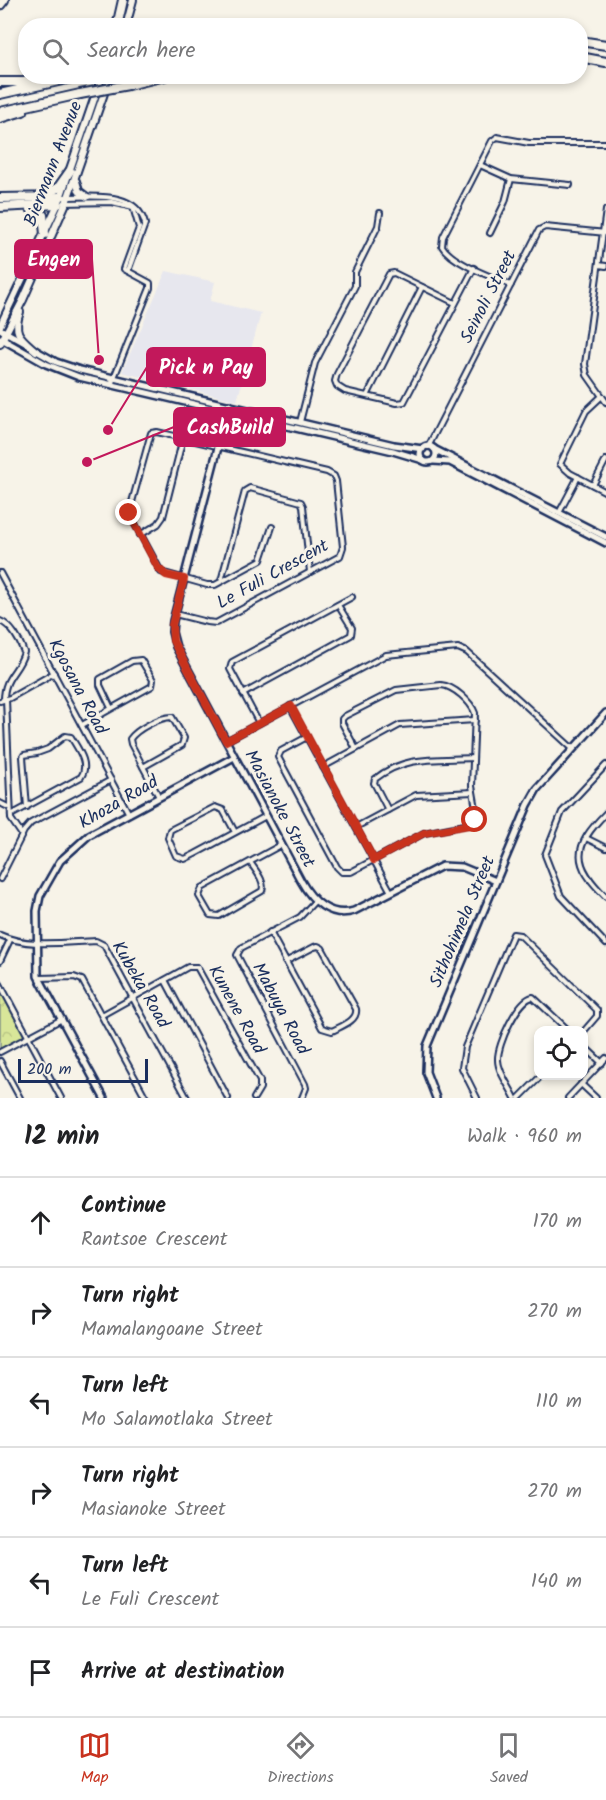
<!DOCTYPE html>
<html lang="en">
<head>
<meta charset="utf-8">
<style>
  :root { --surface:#fff; --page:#f2f2f2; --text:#202124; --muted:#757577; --line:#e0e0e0; --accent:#c8321e }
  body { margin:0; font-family:Kalam,sans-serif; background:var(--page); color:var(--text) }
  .controls { position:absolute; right:18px; bottom:18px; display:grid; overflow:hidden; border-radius:12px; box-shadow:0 3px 9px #0003 }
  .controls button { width:54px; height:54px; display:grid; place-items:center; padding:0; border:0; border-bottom:2px solid var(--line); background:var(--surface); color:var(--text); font:30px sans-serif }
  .scale { position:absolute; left:18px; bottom:15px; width:130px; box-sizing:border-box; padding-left:6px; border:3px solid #1b2f5e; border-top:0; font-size:16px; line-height:21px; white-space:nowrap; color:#1b2f5e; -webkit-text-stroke:4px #f7f3e8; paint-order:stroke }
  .stop { position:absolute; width:18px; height:18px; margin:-14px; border:4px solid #c8321e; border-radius:50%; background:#fff }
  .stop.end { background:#c8321e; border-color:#fff; box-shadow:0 2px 6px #0008 }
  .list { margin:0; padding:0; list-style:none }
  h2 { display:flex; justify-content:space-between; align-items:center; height:78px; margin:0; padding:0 24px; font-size:26px }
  h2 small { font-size:20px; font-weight:400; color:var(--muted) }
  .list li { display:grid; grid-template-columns:39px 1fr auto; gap:18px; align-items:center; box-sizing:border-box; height:90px; padding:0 24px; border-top:2px solid var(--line) }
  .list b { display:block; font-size:22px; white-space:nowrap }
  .list p { margin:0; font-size:20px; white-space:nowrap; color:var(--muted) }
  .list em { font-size:20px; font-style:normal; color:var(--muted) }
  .icon { flex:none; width:33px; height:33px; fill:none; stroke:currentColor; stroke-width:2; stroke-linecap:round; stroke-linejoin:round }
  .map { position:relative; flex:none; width:606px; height:1098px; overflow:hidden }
  .search { position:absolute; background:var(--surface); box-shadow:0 3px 9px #0003; left:18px; right:18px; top:18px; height:66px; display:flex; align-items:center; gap:15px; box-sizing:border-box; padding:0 21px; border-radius:24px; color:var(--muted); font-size:22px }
  .sheet { height:618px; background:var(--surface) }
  nav { display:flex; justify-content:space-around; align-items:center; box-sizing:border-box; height:84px; border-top:2px solid var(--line); background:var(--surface); font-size:16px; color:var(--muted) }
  nav a { display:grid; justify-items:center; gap:3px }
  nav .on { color:var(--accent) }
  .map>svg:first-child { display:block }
</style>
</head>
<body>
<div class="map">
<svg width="606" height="1098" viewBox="0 0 606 1098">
  <defs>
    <pattern id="forest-crowns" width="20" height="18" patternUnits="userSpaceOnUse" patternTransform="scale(1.5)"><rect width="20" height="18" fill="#d8e699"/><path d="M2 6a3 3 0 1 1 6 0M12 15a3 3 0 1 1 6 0" fill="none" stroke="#b9c686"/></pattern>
  </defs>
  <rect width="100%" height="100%" fill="#f7f3e8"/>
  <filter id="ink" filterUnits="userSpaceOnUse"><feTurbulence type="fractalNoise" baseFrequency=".0167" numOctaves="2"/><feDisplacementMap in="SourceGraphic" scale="12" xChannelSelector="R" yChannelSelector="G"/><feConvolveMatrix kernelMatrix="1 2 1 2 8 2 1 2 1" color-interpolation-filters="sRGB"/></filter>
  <g filter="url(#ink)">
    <path fill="#e7e7ee" d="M166,271L215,282L210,301L261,313L237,401L122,372Z"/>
    <path fill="url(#forest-crowns)" stroke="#7a8a7c" stroke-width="1.5" d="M0,989L24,1035L23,1038L0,1049Z"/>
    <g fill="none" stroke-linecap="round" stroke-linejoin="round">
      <g stroke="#1b2f5e" stroke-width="8">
        <g id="minor">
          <path d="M480,165L511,179L570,185"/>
          <path d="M60,197C88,198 136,188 145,224L128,271"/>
          <path d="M64,203L112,202L133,207L139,228L124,269L150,283V288L111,385"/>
          <path d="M606,210L585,364L587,375L606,402"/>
          <path d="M490,233L505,202L511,179"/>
          <path d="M599,265L606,266"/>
          <path d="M511,285C492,277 452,263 442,246L443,237L492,141L497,137L529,143H606"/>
          <path d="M455,303L394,273L389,274L337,374L335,381L337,386L345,391L397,403L404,402L474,268"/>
          <path d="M367,396L422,287"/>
          <path d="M602,396L586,411L560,464L570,473L606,492"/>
          <path d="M300,422L315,363L355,286V272L378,226L380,213"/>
          <path d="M428,447L539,230L545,227L606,233"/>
          <path d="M593,485L606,460"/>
          <path d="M559,513L578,477"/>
          <path d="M140,535L158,524L163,517L183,438"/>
          <path d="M0,573L129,814"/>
          <path d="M221,581L244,495L245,491L250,488L301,502L303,506L310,572"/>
          <path d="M175,614L207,622L216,623L340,556L343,547L336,481L334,476L327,472L157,432L151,433L129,513L161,572L207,585H215L261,560L272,527"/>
          <path d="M0,621C11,625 20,641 24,652C19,672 4,675 4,700"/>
          <path d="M243,694L351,635L352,628L338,605"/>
          <path d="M6,699L11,819L22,835"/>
          <path d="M0,701L10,698L54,673"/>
          <path d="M290,706L391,892"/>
          <path d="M259,723L230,669L232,662L352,597"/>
          <path d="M82,725L152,686L153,680L141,660L132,661L100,679V685L111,708"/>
          <path d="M307,737L281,751L278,757L337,867L342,872H351L424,833L470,824L476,819L477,814L472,786L475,713C471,702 454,686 441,685L396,690L345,716L342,719V723L356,749"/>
          <path d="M226,741L386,655L458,648L467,652L573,749"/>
          <path d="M606,765L562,812L545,855L561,896L606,944"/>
          <path d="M143,767L182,745L184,738L172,717C160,717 137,729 130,739L131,744L159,797"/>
          <path d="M323,767L400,725L475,720"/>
          <path d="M0,803L10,808"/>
          <path d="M388,810L374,783L375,779C405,755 437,760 473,758"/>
          <path d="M606,813C572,847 572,864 606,897"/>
          <path d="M11,815L81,777C90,764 78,749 71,737L65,736L48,749L37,753L24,755L23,757L27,807"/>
          <path d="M356,827L416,795L473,792"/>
          <path d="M235,832L223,810L215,807L170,830L168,838L176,856L185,859L195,854L266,816"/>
          <path d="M586,838L606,848"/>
          <path d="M250,862C255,870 266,882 262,891L219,916L210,915L199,896L202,888L281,845"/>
          <path d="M0,879L24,831L31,823L111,780"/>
          <path d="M270,932L322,1028L332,1031C341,1026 358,1021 356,1009L322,948L318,946L314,947L285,962"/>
          <path d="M0,935C28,948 65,942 96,941L104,945L187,1098"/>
          <path d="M0,961L10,940"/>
          <path d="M40,978L74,977L82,980L146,1098"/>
          <path d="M165,980L228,1098"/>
          <path d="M0,984L61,1098"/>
          <path d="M102,1015L188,967H197L260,1081V1088L254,1098"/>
          <path d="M584,1046L602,1063"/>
          <path d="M0,1052L62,1019"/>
          <path d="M0,1061L20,1098"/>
          <path d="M581,1084L596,1098"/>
          <path d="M302,1098L306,1088L305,1084L237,955L241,948L300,917L315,901"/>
          <path d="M477,1098L462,1068L465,1047L513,934L520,935L597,1010V1016L584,1031"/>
          <path d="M515,1098C510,1087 498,1072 498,1060C497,1045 518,999 533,997L568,1030"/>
          <path d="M519,1098L541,1076"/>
          <path d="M568,1098L606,1058"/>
        </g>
      </g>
      <g stroke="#1b2f5e" stroke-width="10">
        <g id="tertiary">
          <path d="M0,329L25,343"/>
          <path d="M0,338L46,364L79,377L393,451L423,460"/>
          <path d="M35,350L56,362L80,370L394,445L423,449"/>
          <path d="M229,405L173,621L172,632L176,647L301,881C312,901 330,918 354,911L442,866L462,867L496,881"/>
          <circle cx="428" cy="454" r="8"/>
          <path d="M434,449L606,537"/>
          <path d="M433,461L450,462L606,543"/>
          <path d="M104,1098L38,976L37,911L40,896L60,861L89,835L234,757"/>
          <path d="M436,1098L426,1072L427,1046L528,805L537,789L606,713"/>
        </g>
      </g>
      <g stroke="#1b2f5e" stroke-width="10">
        <g id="secondary">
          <path d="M126,26L133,0"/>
          <path d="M76,181L79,191L87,197"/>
          <path d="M20,312C12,334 21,338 36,351"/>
          <path d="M0,326L58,204L102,76"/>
          <path d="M0,344L23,300L66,203L110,76"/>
        </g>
      </g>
      <g stroke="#1b2f5e" stroke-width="12">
        <g id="motorway">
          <path d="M0,5L4,0"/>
          <path d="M118,22L123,0"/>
          <path d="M580,41L606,45"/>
          <path d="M580,57L606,62"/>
          <path d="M0,82H24L52,76"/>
          <path d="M128,85L165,76"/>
          <path d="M0,94L81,76"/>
          <path d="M0,112L80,94"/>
          <path d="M0,118L23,111"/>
          <path d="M43,194L58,188L70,171"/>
          <path d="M0,198L60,197"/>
          <path d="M0,207L58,204"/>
          <path d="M30,208L36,209L43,215L45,234"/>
        </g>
      </g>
      <use href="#minor" stroke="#f7f3e8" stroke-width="4"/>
      <use href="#tertiary" stroke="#f7f3e8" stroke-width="5"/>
      <use href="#secondary" stroke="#f7f3e8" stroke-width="6"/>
      <use href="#motorway" stroke="#f7f3e8" stroke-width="8"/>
      <g stroke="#1b2f5e" stroke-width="12" stroke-linecap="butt">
        <path id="motorway-bridge" d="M80,94L128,85"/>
      </g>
      <use href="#motorway-bridge" stroke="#f7f3e8" stroke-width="8"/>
    </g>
  </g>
  <g fill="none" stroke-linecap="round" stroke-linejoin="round" filter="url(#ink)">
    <path stroke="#c8321e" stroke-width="8" d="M129,513L158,568L166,575L184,579L172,625L173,641L226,741L291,706L374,860L424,833L469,825L475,820"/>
  </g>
  <g text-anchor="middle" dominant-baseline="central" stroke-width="6" stroke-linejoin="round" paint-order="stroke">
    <g font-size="18" fill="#1b2f5e" stroke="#f7f3e8">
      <text transform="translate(54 164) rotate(-69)">Biermann Avenue</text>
      <text transform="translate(489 297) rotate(-63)">Seinoli Street</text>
      <text transform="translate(273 575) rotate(-29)">Le Fuli Crescent</text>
      <text transform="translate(77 687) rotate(62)">Kgosana Road</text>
      <text transform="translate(119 803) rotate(-30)">Khoza Road</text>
      <text transform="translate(279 809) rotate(62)">Masianoke Street</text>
      <text transform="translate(463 922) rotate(-67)">Sithohimela Street</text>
      <text transform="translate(140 985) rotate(60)">Kubeka Road</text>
      <text transform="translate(280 1009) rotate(62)">Mabuya Road</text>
      <text transform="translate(236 1010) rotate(61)">Kunene Road</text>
    </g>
  </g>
  <path fill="none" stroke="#c2185b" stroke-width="2" d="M99 360L92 259M108 430L147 367M87 462L174 427"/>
  <g fill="#c2185b" stroke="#f7f3e8" stroke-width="2">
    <circle cx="99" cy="360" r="6"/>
    <circle cx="108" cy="430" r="6"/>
    <circle cx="87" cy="462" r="6"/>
  </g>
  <g fill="#c2185b" stroke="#c2185b" stroke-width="2">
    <rect x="15" y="240" width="77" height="38" rx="6"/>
    <rect x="147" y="348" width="118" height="38" rx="6"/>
    <rect x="174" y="408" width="111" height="38" rx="6"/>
  </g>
  <g font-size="20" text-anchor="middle" font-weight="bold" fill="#fff">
    <text x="54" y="266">Engen</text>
    <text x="206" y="374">Pick n Pay</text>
    <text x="230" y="434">CashBuild</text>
  </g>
</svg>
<div class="controls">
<button><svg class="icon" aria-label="locate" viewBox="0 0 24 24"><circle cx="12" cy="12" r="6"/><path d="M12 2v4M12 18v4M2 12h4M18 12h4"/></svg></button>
</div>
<div class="scale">200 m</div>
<div class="stop" style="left:475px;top:820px"></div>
<div class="stop end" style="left:129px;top:513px"></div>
<div class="search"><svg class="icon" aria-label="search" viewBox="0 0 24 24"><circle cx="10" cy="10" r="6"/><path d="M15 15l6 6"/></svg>Search here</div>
</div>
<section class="sheet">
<h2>12 min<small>Walk · 960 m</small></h2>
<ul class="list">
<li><svg class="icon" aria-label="ahead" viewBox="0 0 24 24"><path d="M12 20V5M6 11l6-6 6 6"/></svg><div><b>Continue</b><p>Rantsoe Crescent</p></div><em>170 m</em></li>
<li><svg class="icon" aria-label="right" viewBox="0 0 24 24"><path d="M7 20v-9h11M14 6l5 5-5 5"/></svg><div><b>Turn right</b><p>Mamalangoane Street</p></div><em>270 m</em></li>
<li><svg class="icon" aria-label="left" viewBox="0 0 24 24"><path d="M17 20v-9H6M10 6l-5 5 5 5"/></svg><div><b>Turn left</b><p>Mo Salamotlaka Street</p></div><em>110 m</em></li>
<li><svg class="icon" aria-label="right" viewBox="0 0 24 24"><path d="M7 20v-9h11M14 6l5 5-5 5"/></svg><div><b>Turn right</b><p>Masianoke Street</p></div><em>270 m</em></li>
<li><svg class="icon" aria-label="left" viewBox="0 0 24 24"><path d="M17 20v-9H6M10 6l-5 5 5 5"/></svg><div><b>Turn left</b><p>Le Fuli Crescent</p></div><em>140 m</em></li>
<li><svg class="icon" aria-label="arrive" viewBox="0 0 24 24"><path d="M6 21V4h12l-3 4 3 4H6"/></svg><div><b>Arrive at destination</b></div></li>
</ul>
</section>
<nav>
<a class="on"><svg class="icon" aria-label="map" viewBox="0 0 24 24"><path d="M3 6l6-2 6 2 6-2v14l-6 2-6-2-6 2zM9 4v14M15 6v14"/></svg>Map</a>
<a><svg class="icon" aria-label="directions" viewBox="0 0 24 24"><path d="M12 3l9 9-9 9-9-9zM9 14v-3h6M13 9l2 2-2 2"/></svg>Directions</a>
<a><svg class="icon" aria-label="saved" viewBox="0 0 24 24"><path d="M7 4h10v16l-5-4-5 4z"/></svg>Saved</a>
</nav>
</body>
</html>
